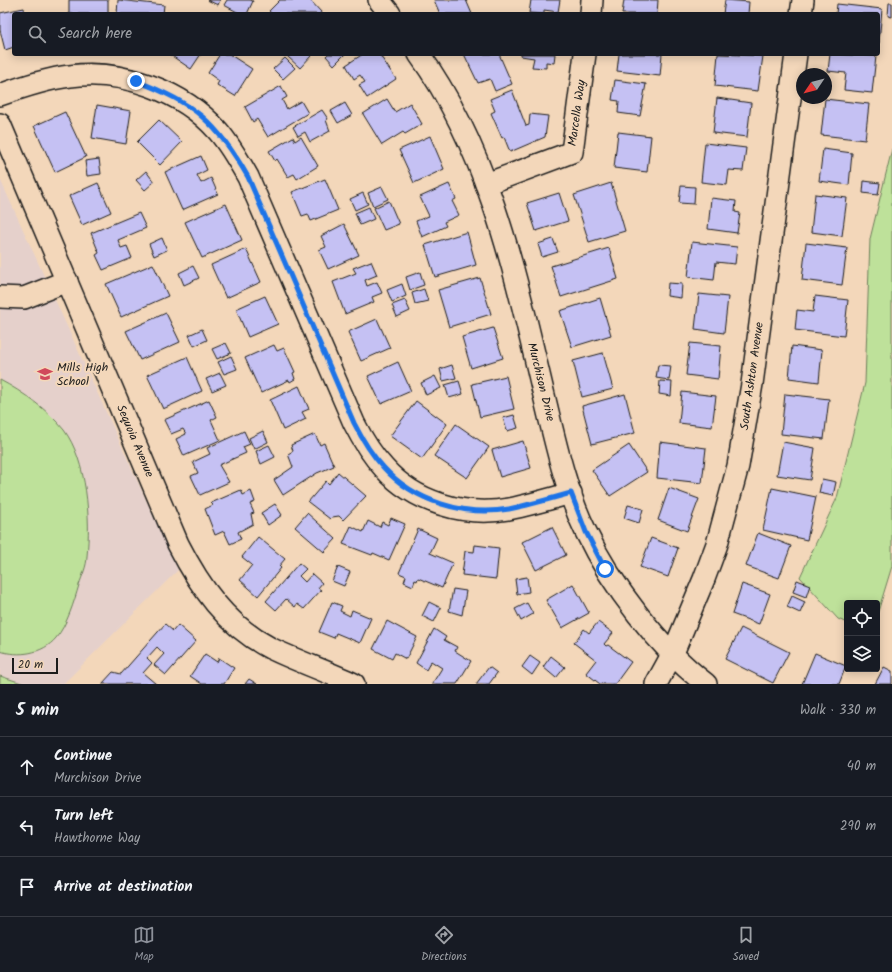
<!DOCTYPE html>
<html lang="en">
<head>
<meta charset="utf-8">
<style>
  :root { --surface:#171b24; --page:#242831; --text:#f1f3f6; --muted:#9ea1a6; --line:#363941; --accent:#8c9099 }
  body { margin:0; font-family:Kalam,sans-serif; background:var(--page); color:var(--text) }
  .controls { position:absolute; right:12px; bottom:12px; display:grid; overflow:hidden; border-radius:4px; box-shadow:0 2px 10px #0003 }
  .controls button { width:36px; height:36px; display:grid; place-items:center; padding:0; border:0; border-bottom:1px solid var(--line); background:var(--surface); color:var(--text); font:20px sans-serif }
  .compass { position:absolute; left:796px; top:68px; width:36px; height:36px; border-radius:50%; background:var(--surface); box-shadow:0 2px 10px #0003; rotate:235deg }
  .scale { position:absolute; left:12px; bottom:10px; width:46px; box-sizing:border-box; padding-left:4px; border:2px solid #1c1c1c; border-top:0; font-size:11px; line-height:14px; white-space:nowrap; color:#1c1c1c; -webkit-text-stroke:3px #f3d7ba; paint-order:stroke }
  .stop { position:absolute; width:12px; height:12px; margin:-9px; border:3px solid #1a73e8; border-radius:50%; background:#fff }
  .stop.end { background:#1a73e8; border-color:#fff; box-shadow:0 1px 4px #0008 }
  .list { margin:0; padding:0; list-style:none }
  h2 { display:flex; justify-content:space-between; align-items:center; height:52px; margin:0; padding:0 16px; font-size:17px }
  h2 small { font-size:13px; font-weight:400; color:var(--muted) }
  .list li { display:grid; grid-template-columns:26px 1fr auto; gap:12px; align-items:center; box-sizing:border-box; height:60px; padding:0 16px; border-top:1px solid var(--line) }
  .list b { display:block; font-size:15px; white-space:nowrap }
  .list p { margin:0; font-size:13px; white-space:nowrap; color:var(--muted) }
  .list em { font-size:13px; font-style:normal; color:var(--muted) }
  .icon { flex:none; width:22px; height:22px; fill:none; stroke:currentColor; stroke-width:2; stroke-linecap:round; stroke-linejoin:round }
  .map { position:relative; flex:none; width:892px; height:684px; overflow:hidden }
  .search { position:absolute; background:var(--surface); box-shadow:0 2px 10px #0003; left:12px; right:12px; top:12px; height:44px; display:flex; align-items:center; gap:10px; box-sizing:border-box; padding:0 14px; border-radius:4px; color:var(--muted); font-size:15px }
  .sheet { height:232px; background:var(--surface) }
  nav { display:flex; justify-content:space-around; align-items:center; box-sizing:border-box; height:56px; border-top:1px solid var(--line); background:var(--surface); font-size:11px; color:var(--muted) }
  nav a { display:grid; justify-items:center; gap:2px }
  nav .on { color:var(--accent) }
  .map>svg:first-child { display:block }
</style>
</head>
<body>
<div class="map">
<svg width="892" height="684" viewBox="0 0 892 684">
  <rect width="100%" height="100%" fill="#f3d7ba"/>
  <filter id="ink" filterUnits="userSpaceOnUse"><feTurbulence type="fractalNoise" baseFrequency=".025" numOctaves="2"/><feDisplacementMap in="SourceGraphic" scale="8" xChannelSelector="R" yChannelSelector="G"/><feConvolveMatrix kernelMatrix="1 2 1 2 8 2 1 2 1" color-interpolation-filters="sRGB"/></filter>
  <g filter="url(#ink)">
    <path fill="#e5d0cb" d="M0,179L178,570L63,684H25L0,676Z"/>
    <g fill="#bee19a" stroke="#6d7e5b">
      <path d="M892,149V566L877,615V603H847V623L838,619L800,577L837,498L865,383L870,239Z"/>
      <path d="M0,380C23,392 48,410 64,430C87,461 91,519 87,556C87,566 82,576 79,585C74,602 67,625 56,638C43,654 18,657 0,651Z"/>
      <path d="M0,676L25,684H0Z"/>
    </g>
    <g fill="#c5c1f3" stroke="#1c1c1c">
      <rect x="69" y="0" width="39" height="14"/>
      <path d="M118,0L164,5L163,14H117Z"/>
      <path d="M207,0H220L218,5Z"/>
      <path d="M227,0H250L253,1L247,14H241L224,5Z"/>
      <path d="M280,0H310L321,12L320,14H272L269,11Z"/>
      <path d="M434,0H466L472,14H440Z"/>
      <path d="M531,0H560L558,12L544,10V14L529,13Z"/>
      <path d="M624,0H658L657,14H622Z"/>
      <path d="M725,0L749,2L748,14H723Z"/>
      <path d="M889,3H892V17L888,16Z"/>
      <path d="M837,4L882,9L879,43L878,14H836Z"/>
      <path d="M24,8L25,14H14V47L5,50L0,30V13Z"/>
      <path d="M169,54H201L191,69Z"/>
      <path d="M220,54H229L252,69L235,96L217,85L219,81L208,73Z"/>
      <path d="M289,54H311L312,55L300,68L287,56Z"/>
      <path d="M328,54H345L334,65L326,56Z"/>
      <path d="M363,54H379L396,79L367,98L359,85L365,82L360,75L354,79L346,65Z"/>
      <path d="M464,54H499L512,84L495,91L490,79L478,83Z"/>
      <path d="M521,54H555L554,63L546,62V68L532,67L534,58L521,56Z"/>
      <path d="M619,54H662L660,76L617,71Z"/>
      <path d="M718,54L763,56L758,91L715,86Z"/>
      <path d="M830,54L876,56L872,93L844,90L846,73L828,71Z"/>
      <path d="M285,58L295,68L283,79L273,69Z"/>
      <path d="M615,80L646,84L640,116L618,113L619,101L612,100Z"/>
      <path d="M281,86L287,97L282,100L287,109L301,101L308,113L268,137L257,119L253,122L245,107Z"/>
      <path d="M512,90L526,126L529,125L530,114L548,116L545,137L510,152L504,137L502,138L491,113L495,111L490,99Z"/>
      <path d="M717,98L751,103L747,137L713,133Z"/>
      <path d="M387,99L395,112L410,103L422,124L405,134L403,132L382,145L363,114Z"/>
      <path d="M825,99L869,104L865,140L821,135Z"/>
      <path d="M345,103L352,115L338,123L331,111Z"/>
      <path d="M97,105L131,111L126,144L92,138Z"/>
      <path d="M322,110L328,119L326,120L330,131L310,142L305,132L298,136L293,127Z"/>
      <path d="M65,112L86,157L55,172L34,126Z"/>
      <path d="M159,120L182,142L160,165L137,142Z"/>
      <path d="M618,132L651,136L647,172L614,168Z"/>
      <path d="M430,136L444,169L414,183L399,150Z"/>
      <path d="M293,137L295,141L301,137L318,166L297,179L294,174L288,177L277,159L275,161L269,151Z"/>
      <path d="M705,143L746,148L743,171L729,170L727,185L701,182Z"/>
      <path d="M823,149L852,153L849,185L819,181Z"/>
      <path d="M201,156L207,170L197,175L201,183L211,178L218,194L182,210L165,172Z"/>
      <path d="M99,159L101,174L87,176L85,161Z"/>
      <path d="M146,171L154,182L145,190L136,180Z"/>
      <path d="M325,179L338,210L311,221L308,214L302,216L292,192Z"/>
      <path d="M864,181L880,183L878,195L863,193Z"/>
      <path d="M98,183L111,212L82,225L69,196Z"/>
      <path d="M611,183L625,231L589,242L574,195Z"/>
      <path d="M449,184L456,199L452,201L459,215L444,222L446,226L422,237L416,221L429,216L420,197Z"/>
      <path d="M681,186L695,187L694,204L679,203Z"/>
      <path d="M382,187L388,199L373,206L368,193Z"/>
      <path d="M363,193L368,204L355,210L350,199Z"/>
      <path d="M559,193L568,221L536,231L527,203Z"/>
      <path d="M815,194L847,198L842,236L811,232Z"/>
      <path d="M711,198L736,201L735,212L740,213L737,233L708,229Z"/>
      <path d="M389,201L399,224L384,230L374,208Z"/>
      <path d="M226,204L242,240L202,258L185,222Z"/>
      <path d="M369,207L374,219L360,225L355,213Z"/>
      <path d="M139,213L146,228L118,240L121,248L127,246L132,258L103,270L96,255L99,253L91,233Z"/>
      <path d="M344,224L359,255L328,269L319,250L326,247L321,236Z"/>
      <path d="M467,232L476,265L435,277L425,245Z"/>
      <path d="M162,238L167,250L154,256L149,244Z"/>
      <path d="M553,239L558,252L542,257L538,244Z"/>
      <path d="M692,242L737,247L735,264L716,262L714,280L688,277Z"/>
      <path d="M806,243L847,248L842,285L802,280Z"/>
      <path d="M609,248L618,279L561,297L551,266Z"/>
      <path d="M246,249L261,282L226,298L211,265Z"/>
      <path d="M371,261L377,275L365,280L367,286L377,282L382,293L372,297L374,302L345,314L333,282L356,273L353,268Z"/>
      <path d="M153,264L168,296L121,317L106,284Z"/>
      <path d="M193,266L199,278L184,285L179,273Z"/>
      <path d="M420,272L424,285L410,290L406,277Z"/>
      <path d="M480,278L491,314L449,327L438,290Z"/>
      <path d="M668,283L682,284L681,298L667,296Z"/>
      <path d="M402,284L406,296L392,302L387,290Z"/>
      <path d="M424,289L428,301L415,304L412,293Z"/>
      <path d="M699,294L728,297L724,333L695,329Z"/>
      <path d="M265,296L278,324L248,337L236,309Z"/>
      <path d="M815,296L848,300L844,336L795,330L797,310L813,312Z"/>
      <path d="M600,298L611,335L572,347L560,311Z"/>
      <path d="M405,300L410,311L397,317L392,305Z"/>
      <path d="M166,313L180,342L140,360L126,331Z"/>
      <path d="M377,319L390,348L361,361L348,332Z"/>
      <path d="M493,328L503,358L471,368L462,337Z"/>
      <path d="M202,329L207,340L194,346L189,335Z"/>
      <path d="M226,343L231,353L217,359L212,349Z"/>
      <path d="M690,343L721,346L718,379L686,375Z"/>
      <path d="M274,345L277,351L284,348L295,372L293,373L295,379L290,382L289,380L261,393L245,358Z"/>
      <path d="M792,346L822,350L819,382L789,378Z"/>
      <path d="M603,353L613,389L582,397L573,361Z"/>
      <path d="M231,356L237,369L224,374L218,362Z"/>
      <path d="M187,357L202,391L163,409L147,375Z"/>
      <path d="M398,362L411,391L381,404L368,376Z"/>
      <path d="M452,365L456,378L443,381L440,369Z"/>
      <path d="M658,365L671,366L669,380L656,378Z"/>
      <path d="M220,373L226,385L212,391L206,379Z"/>
      <path d="M435,376L441,388L426,395L421,383Z"/>
      <path d="M506,376L514,409L480,417L472,384Z"/>
      <path d="M459,381L463,394L449,398L445,385Z"/>
      <path d="M660,381L672,382L671,396L659,394Z"/>
      <path d="M299,386L309,409L302,412L306,419L283,430L270,400Z"/>
      <path d="M682,392L716,396L712,427L679,423Z"/>
      <path d="M625,394L635,433L592,444L582,406Z"/>
      <path d="M785,394L829,399L824,439L781,434Z"/>
      <path d="M209,400L217,417L211,420L220,440L184,456L176,439L186,434L183,429L171,434L164,420Z"/>
      <path d="M416,401L447,424L422,459L390,436Z"/>
      <path d="M514,415L518,428L507,431L503,418Z"/>
      <path d="M456,424L489,447L467,478L434,456Z"/>
      <path d="M244,431L250,444L243,447L246,453L219,465L229,482L200,495L191,476L198,473L193,462L210,454L207,448Z"/>
      <path d="M263,431L268,442L254,449L249,438Z"/>
      <path d="M315,434L320,445L324,443L334,466L317,473L283,495L274,480L293,467L288,454L293,451L291,445Z"/>
      <path d="M523,441L531,468L500,477L492,450Z"/>
      <path d="M660,442L706,448L702,483L657,478Z"/>
      <path d="M783,442L815,448L810,480L777,475Z"/>
      <path d="M269,445L275,457L261,464L256,451Z"/>
      <path d="M629,445L647,472L610,496L592,470Z"/>
      <path d="M338,472L366,496L343,520L339,516L332,517L330,519L308,502L326,481L329,484Z"/>
      <path d="M822,479L836,482L833,496L819,493Z"/>
      <path d="M669,488L699,499L687,531L658,520Z"/>
      <path d="M772,488L816,497L807,540L763,530Z"/>
      <path d="M241,490L243,495L251,491L255,502L250,504L254,513L251,514L253,524L238,532L241,539L230,544L224,531L215,535L205,509L213,505L211,503Z"/>
      <path d="M275,504L282,515L268,525L261,513Z"/>
      <path d="M628,505L643,509L639,523L624,518Z"/>
      <path d="M307,513L336,539L324,552L295,527Z"/>
      <path d="M391,518L405,524L389,560L373,553L372,555L343,544L351,526L363,532L368,521L380,527L382,522L388,525Z"/>
      <path d="M552,527L566,555L536,570L522,542Z"/>
      <path d="M418,529L437,538L430,553L453,563L442,588L418,578L417,581L415,580L413,586L404,582L406,576L399,573Z"/>
      <path d="M758,533L791,546L779,578L746,566Z"/>
      <path d="M258,537L285,559L279,566L281,568L258,596L240,580L252,565L242,557Z"/>
      <path d="M651,538L678,548L668,577L640,567Z"/>
      <path d="M475,545L499,548L496,579L462,575L465,551L474,552Z"/>
      <path d="M299,563L306,569L299,576L305,582L312,574L322,583L318,588L321,590L304,609L297,604L295,607L286,599L276,610L266,601Z"/>
      <path d="M338,567L350,572L344,586L332,581Z"/>
      <path d="M527,577L529,592L517,594L515,579Z"/>
      <path d="M797,580L810,585L806,597L793,592Z"/>
      <path d="M573,584L589,613L562,628L546,600Z"/>
      <path d="M742,584L770,594L759,624L732,614Z"/>
      <path d="M453,589L466,591L462,615L449,611Z"/>
      <path d="M792,596L805,602L800,613L787,607Z"/>
      <path d="M332,602L342,606L340,611L350,616L352,610L371,618L360,643L336,633L334,638L319,632Z"/>
      <path d="M429,602L441,608L434,622L422,616Z"/>
      <path d="M527,603L533,614L521,621L515,609Z"/>
      <path d="M387,621L417,637L406,659L395,653L392,659L373,649Z"/>
      <path d="M598,622L613,633L604,644L606,646L608,645L631,662L615,684H600L586,673L596,660L574,643L584,629L589,633Z"/>
      <path d="M165,624L173,631L178,625L196,641L166,675L154,665L164,654L157,647L147,658L152,663L143,673L156,684H102L113,672L121,674Z"/>
      <path d="M741,628L789,652L773,683L725,659Z"/>
      <path d="M434,629L446,637L444,640L457,647L455,651L471,661L457,684H432L442,668L431,661L426,670L416,663Z"/>
      <path d="M815,653L846,666L839,684H802Z"/>
      <path d="M205,654L217,662L219,658L234,668L224,684H202L190,676Z"/>
      <path d="M530,656L540,663L532,675L522,667Z"/>
      <path d="M551,656L565,667L556,678L543,667Z"/>
      <path d="M489,667L497,673L489,684H476Z"/>
      <path d="M884,667L892,671V684H875Z"/>
      <path d="M249,679L257,684H245Z"/>
    </g>
    <g fill="none" stroke-linecap="round" stroke-linejoin="round">
      <g stroke="#1c1c1c" stroke-width="24">
        <g id="minor">
          <path d="M379,0L390,14"/>
          <path d="M591,14L592,0"/>
          <path d="M801,14L803,0"/>
          <path d="M419,54C489,151 515,273 542,387C554,436 564,487 586,532C611,585 659,648 706,684"/>
          <path d="M0,95C22,87 46,79 70,76C122,69 183,91 218,131C230,145 239,161 248,177L354,423C362,439 371,454 384,468C414,502 464,517 509,509C529,505 550,499 571,493"/>
          <path d="M0,124L178,544C200,587 226,625 270,648C297,661 326,671 354,684"/>
          <path d="M486,184L572,152L585,54"/>
          <path d="M0,297L24,298L67,281"/>
          <path d="M656,684L673,653L704,579L717,544L738,466L752,384L796,54"/>
        </g>
      </g>
      <use href="#minor" stroke="#f3d7ba" stroke-width="21"/>
    </g>
  </g>
  <g fill="none" stroke-linecap="round" stroke-linejoin="round" filter="url(#ink)">
    <path stroke="#1a73e8" stroke-width="5" d="M136,81C194,102 218,124 248,177L354,423C362,439 371,454 384,468C414,501 465,517 509,509C529,505 550,499 571,493L586,532L605,569"/>
  </g>
  <defs>
    <g id="school-bare" transform="scale(1.2)"><path d="M0-5L7-2L0 1L-7-2ZM-4 1L0 2.5L4 1V4Q0 6-4 4Z" fill="#d1495b" stroke="#f3d7ba" stroke-width="2.5" paint-order="stroke"/></g>
  </defs>
  <g fill-rule="evenodd">
    <use href="#school-bare" x="45" y="374"/>
  </g>
  <g text-anchor="middle" dominant-baseline="central" stroke-width="4" stroke-linejoin="round" paint-order="stroke">
    <g font-size="12" fill="#1c1c1c" stroke="#f3d7ba">
      <text transform="translate(577 113) rotate(-82)">Marcella Way</text>
      <text transform="translate(752 376) rotate(-82)">South Ashton Avenue</text>
      <text transform="translate(541 382) rotate(76)">Murchison Drive</text>
      <text transform="translate(135 441) rotate(67)">Sequoia Avenue</text>
    </g>
    <g font-size="12" fill="#1c1c1c" stroke="#f3d7ba" text-anchor="start">
      <text x="57" y="367">Mills High<tspan x="57" dy="14">School</tspan></text>
    </g>
  </g>
</svg>
<div class="controls">
<button><svg class="icon" aria-label="locate" viewBox="0 0 24 24"><circle cx="12" cy="12" r="6"/><path d="M12 2v4M12 18v4M2 12h4M18 12h4"/></svg></button>
<button><svg class="icon" aria-label="layers" viewBox="0 0 24 24"><path d="M12 4l9 5-9 5-9-5zM3 14l9 5 9-5"/></svg></button>
</div>
<svg class="compass" viewBox="-18 -18 36 36"><path d="M0-13l5 13h-10z" fill="#e53935"/><path d="M0 13l5-13h-10z" fill="#9ea1a6"/></svg>
<div class="scale">20 m</div>
<div class="stop" style="left:605px;top:569px"></div>
<div class="stop end" style="left:136px;top:81px"></div>
<div class="search"><svg class="icon" aria-label="search" viewBox="0 0 24 24"><circle cx="10" cy="10" r="6"/><path d="M15 15l6 6"/></svg>Search here</div>
</div>
<section class="sheet">
<h2>5 min<small>Walk · 330 m</small></h2>
<ul class="list">
<li><svg class="icon" aria-label="ahead" viewBox="0 0 24 24"><path d="M12 20V5M6 11l6-6 6 6"/></svg><div><b>Continue</b><p>Murchison Drive</p></div><em>40 m</em></li>
<li><svg class="icon" aria-label="left" viewBox="0 0 24 24"><path d="M17 20v-9H6M10 6l-5 5 5 5"/></svg><div><b>Turn left</b><p>Hawthorne Way</p></div><em>290 m</em></li>
<li><svg class="icon" aria-label="arrive" viewBox="0 0 24 24"><path d="M6 21V4h12l-3 4 3 4H6"/></svg><div><b>Arrive at destination</b></div></li>
</ul>
</section>
<nav>
<a class="on"><svg class="icon" aria-label="map" viewBox="0 0 24 24"><path d="M3 6l6-2 6 2 6-2v14l-6 2-6-2-6 2zM9 4v14M15 6v14"/></svg>Map</a>
<a><svg class="icon" aria-label="directions" viewBox="0 0 24 24"><path d="M12 3l9 9-9 9-9-9zM9 14v-3h6M13 9l2 2-2 2"/></svg>Directions</a>
<a><svg class="icon" aria-label="saved" viewBox="0 0 24 24"><path d="M7 4h10v16l-5-4-5 4z"/></svg>Saved</a>
</nav>
</body>
</html>
